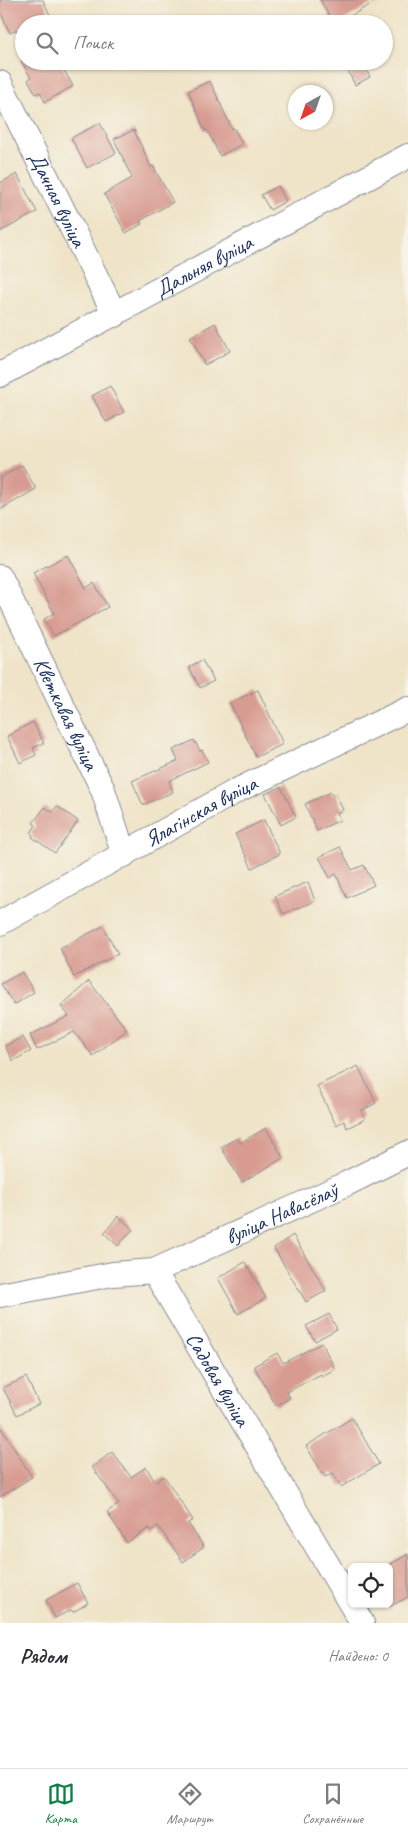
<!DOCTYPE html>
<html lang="ru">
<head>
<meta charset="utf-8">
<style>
  :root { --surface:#fff; --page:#f7f7f7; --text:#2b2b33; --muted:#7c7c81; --line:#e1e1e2; --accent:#0b8043 }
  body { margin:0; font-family:Caveat,sans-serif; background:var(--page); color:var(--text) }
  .controls { position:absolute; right:15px; bottom:15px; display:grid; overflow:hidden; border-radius:8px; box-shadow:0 1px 4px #0004 }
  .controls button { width:45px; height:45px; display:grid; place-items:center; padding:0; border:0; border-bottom:1px solid var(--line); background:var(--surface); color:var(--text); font:25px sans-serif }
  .compass { position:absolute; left:288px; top:85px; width:45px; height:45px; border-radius:50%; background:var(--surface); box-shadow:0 1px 4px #0004; rotate:220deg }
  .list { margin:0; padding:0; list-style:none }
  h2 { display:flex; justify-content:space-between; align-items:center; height:65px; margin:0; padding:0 20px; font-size:21px }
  h2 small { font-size:16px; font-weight:400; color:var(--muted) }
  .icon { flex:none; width:28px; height:28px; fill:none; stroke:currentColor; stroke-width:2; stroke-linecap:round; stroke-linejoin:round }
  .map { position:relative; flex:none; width:408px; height:1623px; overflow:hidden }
  .search { position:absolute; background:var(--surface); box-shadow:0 1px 4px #0004; left:15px; right:15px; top:15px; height:55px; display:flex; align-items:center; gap:12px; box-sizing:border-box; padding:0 18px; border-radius:28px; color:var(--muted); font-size:19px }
  .sheet { height:145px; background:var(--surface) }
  nav { display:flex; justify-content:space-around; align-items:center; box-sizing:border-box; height:70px; border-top:1px solid var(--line); background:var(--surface); font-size:14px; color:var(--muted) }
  nav a { display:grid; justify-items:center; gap:2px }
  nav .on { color:var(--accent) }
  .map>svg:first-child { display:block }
</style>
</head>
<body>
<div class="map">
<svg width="408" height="1623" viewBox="0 0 408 1623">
  <rect width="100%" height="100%" fill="#f7f3e8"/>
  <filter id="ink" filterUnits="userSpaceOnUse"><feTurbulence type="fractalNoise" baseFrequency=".02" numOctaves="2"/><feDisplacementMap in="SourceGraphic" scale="10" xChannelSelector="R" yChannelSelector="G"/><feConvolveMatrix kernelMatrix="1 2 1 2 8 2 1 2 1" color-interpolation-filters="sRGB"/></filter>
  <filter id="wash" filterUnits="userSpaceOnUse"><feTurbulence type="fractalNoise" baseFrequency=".0096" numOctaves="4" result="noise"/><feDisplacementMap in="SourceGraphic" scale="20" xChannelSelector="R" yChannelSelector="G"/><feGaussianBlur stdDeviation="1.12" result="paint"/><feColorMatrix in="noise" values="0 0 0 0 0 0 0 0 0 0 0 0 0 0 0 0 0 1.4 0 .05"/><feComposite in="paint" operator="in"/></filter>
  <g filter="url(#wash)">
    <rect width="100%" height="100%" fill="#efe4c8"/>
    <g id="blocks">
      <g fill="#d89b91">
        <path d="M0,0H43L50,15L30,24H24V27L10,33L0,11Z"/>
        <path d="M320,0H378L337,24H334Z"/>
        <path d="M21,61H59L73,86L45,102L40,92L36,94L28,80L31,78Z"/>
        <path d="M343,61H362L370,77L355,85Z"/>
        <path d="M210,81L232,129L234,128L242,144L220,156L207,130L205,131L188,91Z"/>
        <path d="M100,123L116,153L87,168L71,138Z"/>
        <path d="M134,130L151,167L153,166L173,202L140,221L142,224L126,233L104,194L132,178L114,139Z"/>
        <path d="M17,174L37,212L0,232V183Z"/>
        <path d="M278,186L286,201L270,210L261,195Z"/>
        <path d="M215,323L230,351L205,365L190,337Z"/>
        <path d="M110,386L124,412L106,422L92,396Z"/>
        <path d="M22,465L36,489L0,510V478Z"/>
        <path d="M68,555L86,588L94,583L108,607L54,636L44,619L54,613L33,573Z"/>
        <path d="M202,660L214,681L200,688L189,667Z"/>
        <path d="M258,690L283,744L256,757L230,703Z"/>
        <path d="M33,722L44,743L33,748L36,755L20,763L7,736Z"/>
        <path d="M194,740L200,751L202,750L208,762L169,781L173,792L143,805L132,781L178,761L173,750Z"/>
        <path d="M281,787L296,817L281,825L265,794Z"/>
        <path d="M331,792L332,795L336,794L343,810L337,813L340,820L317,831L305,804Z"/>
        <path d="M57,806L78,821L55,853L32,837L33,835L31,833L36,825L33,823L45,807L52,812Z"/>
        <path d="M264,820L280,854L252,868L235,834Z"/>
        <path d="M340,847L352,870L364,865L374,885L347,898L336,874L330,878L319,857Z"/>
        <path d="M308,882L315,901L283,914L275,896Z"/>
        <path d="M103,926L118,954L74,977L60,948Z"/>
        <path d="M22,972L34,992L14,1005L1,984Z"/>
        <path d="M89,981L127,1030L93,1056L74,1032L37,1050L30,1035L69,1016L61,1006Z"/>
        <path d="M23,1037L31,1051L13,1061L5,1046Z"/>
        <path d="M358,1066L376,1103L361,1111L365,1119L347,1128L344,1121L336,1125L317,1086Z"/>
        <path d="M266,1128L283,1158L242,1182L221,1147L237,1138L240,1143Z"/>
        <path d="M118,1216L133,1229L118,1246L104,1233Z"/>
        <path d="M293,1235L326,1291L306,1302L274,1248Z"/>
        <path d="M245,1262L266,1298L238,1314L218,1278Z"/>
        <path d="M329,1314L337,1329L315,1341L306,1326Z"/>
        <path d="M322,1343L335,1369L322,1376L321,1374L287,1392L290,1398L276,1406L254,1366L277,1353L283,1363Z"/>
        <path d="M26,1377L39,1404L17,1415L3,1388Z"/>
        <path d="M352,1418L379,1464L341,1487L333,1473L325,1477L306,1446Z"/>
        <path d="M0,1426L32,1477L0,1497Z"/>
        <path d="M112,1452L131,1477L146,1467L155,1482L164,1476L193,1520L188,1523L204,1547L183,1562L158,1526L151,1531L149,1528L127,1543L107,1512L119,1504L92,1467Z"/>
        <path d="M408,1554V1597L389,1607V1565Z"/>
        <path d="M77,1583L88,1603L73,1612L71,1610L55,1618L46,1600Z"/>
      </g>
    </g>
  </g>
  <g filter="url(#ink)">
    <use href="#blocks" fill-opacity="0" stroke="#858a93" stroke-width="1"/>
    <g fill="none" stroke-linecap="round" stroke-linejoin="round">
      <g stroke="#858a93" stroke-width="26">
        <g id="minor">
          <path id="s1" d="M0,83L115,315"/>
          <path id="s2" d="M0,375L408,156"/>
          <path id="s3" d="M0,577L103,790L124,855"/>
          <path id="s4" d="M0,923L238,790L408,709"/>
          <path id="s5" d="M154,1271L346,1184L408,1153"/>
          <path id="s6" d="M0,1295L113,1274L154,1271L362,1623"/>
        </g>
      </g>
      <use href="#minor" stroke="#fff" stroke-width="24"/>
    </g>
  </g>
  <g text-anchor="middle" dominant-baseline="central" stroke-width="4" stroke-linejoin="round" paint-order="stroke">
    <g font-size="21" fill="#1b2f5e" stroke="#f7f3e8">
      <text stroke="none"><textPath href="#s1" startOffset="130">Дачная вуліца</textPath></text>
      <text stroke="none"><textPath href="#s2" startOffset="231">Дальняя вуліца</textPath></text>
      <text stroke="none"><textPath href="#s3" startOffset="152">Кветкавая вуліца</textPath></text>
      <text stroke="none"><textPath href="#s4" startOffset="230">Ялагінская вуліца</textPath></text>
      <text stroke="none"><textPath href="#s5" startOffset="140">вуліца Навасёлаў</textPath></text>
      <text stroke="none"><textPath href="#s6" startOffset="282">Садовая вуліца</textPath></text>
    </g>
  </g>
</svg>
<div class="controls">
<button><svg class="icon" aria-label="locate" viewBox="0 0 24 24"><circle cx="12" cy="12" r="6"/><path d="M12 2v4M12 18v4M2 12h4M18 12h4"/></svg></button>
</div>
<svg class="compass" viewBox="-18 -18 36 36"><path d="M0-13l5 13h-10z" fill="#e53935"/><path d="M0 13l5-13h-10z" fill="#7c7c81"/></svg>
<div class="search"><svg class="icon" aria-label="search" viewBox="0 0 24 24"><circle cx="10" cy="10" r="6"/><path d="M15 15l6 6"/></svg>Поиск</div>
</div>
<section class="sheet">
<h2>Рядом<small>Найдено: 0</small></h2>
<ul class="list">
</ul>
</section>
<nav>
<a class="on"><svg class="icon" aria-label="map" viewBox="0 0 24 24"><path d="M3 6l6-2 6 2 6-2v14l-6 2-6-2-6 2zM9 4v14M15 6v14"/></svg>Карта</a>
<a><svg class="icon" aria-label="directions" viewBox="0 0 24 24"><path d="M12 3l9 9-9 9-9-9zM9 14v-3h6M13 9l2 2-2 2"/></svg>Маршрут</a>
<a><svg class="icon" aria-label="saved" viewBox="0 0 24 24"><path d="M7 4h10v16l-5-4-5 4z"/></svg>Сохранённые</a>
</nav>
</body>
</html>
